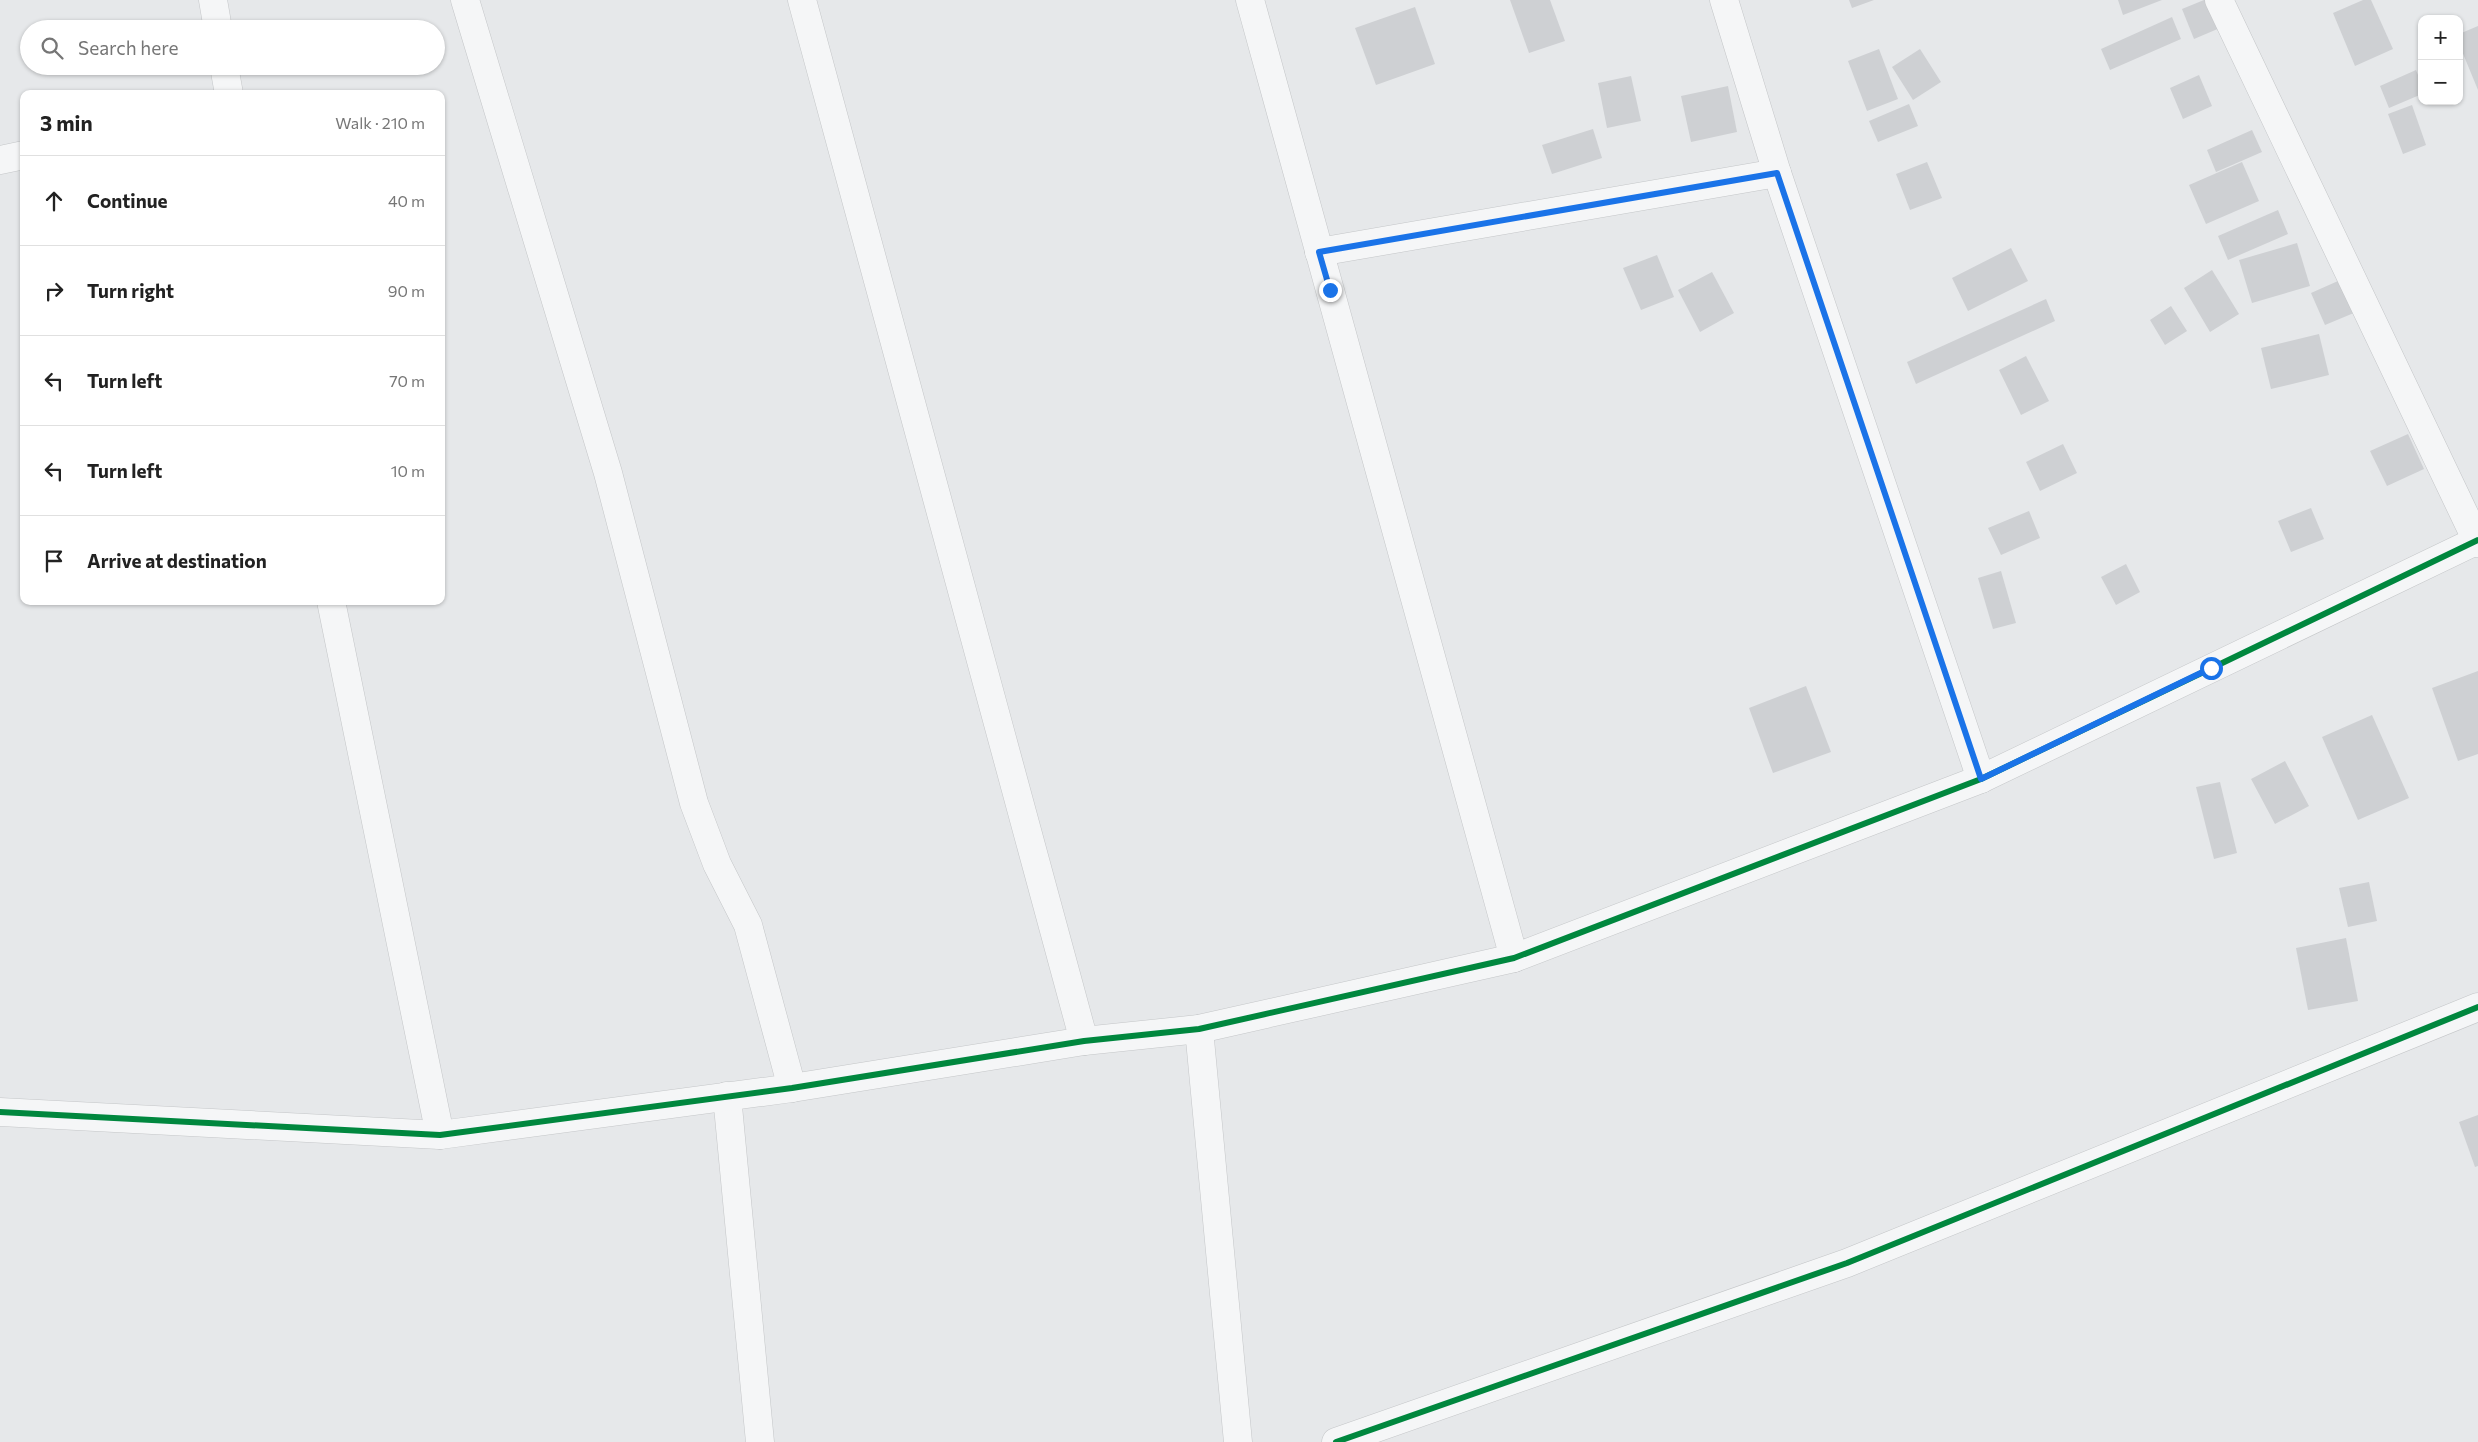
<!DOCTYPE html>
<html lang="en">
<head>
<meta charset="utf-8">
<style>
  :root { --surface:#fff; --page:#f2f2f2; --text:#222; --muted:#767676; --line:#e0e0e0 }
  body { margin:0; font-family:Commissioner,sans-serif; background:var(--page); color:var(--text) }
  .controls { position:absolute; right:15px; top:15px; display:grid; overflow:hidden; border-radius:10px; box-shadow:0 1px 4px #0004 }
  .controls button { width:45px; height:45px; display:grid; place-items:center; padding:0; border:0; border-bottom:1px solid var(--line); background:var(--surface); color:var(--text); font:25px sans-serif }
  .stop { position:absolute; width:15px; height:15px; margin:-11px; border:4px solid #1a73e8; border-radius:50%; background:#fff }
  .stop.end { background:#1a73e8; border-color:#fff; box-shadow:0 1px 5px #0008 }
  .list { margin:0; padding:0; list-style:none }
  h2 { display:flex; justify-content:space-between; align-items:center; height:65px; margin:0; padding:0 20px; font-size:21px }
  h2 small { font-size:16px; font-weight:400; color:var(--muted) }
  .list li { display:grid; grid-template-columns:32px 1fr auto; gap:15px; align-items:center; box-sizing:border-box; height:90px; padding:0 20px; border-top:1px solid var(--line) }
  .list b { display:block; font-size:19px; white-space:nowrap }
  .list em { font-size:16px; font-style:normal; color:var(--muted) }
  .icon { flex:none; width:28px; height:28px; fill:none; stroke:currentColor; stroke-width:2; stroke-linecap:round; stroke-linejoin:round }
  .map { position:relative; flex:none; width:2478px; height:1442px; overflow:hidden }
  .search { position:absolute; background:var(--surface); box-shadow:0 1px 4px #0004; left:20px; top:20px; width:425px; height:55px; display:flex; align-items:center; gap:12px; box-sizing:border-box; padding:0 18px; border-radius:28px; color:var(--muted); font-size:19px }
  .panel { position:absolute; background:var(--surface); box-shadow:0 1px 4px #0004; left:20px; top:90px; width:425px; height:515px; border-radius:10px }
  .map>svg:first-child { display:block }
</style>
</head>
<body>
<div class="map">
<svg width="2478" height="1442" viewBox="0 0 2478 1442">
  <rect width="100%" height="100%" fill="#e6e8ea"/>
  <g fill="#ced0d3">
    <path d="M1510,0H1550L1565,41L1529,53Z"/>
    <path d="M1849,0H1874L1852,8Z"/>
    <path d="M2118,0H2162L2123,15Z"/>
    <path d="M2204,0H2216L2227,25L2194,39L2182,9Z"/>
    <path d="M2363,0H2371L2393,49L2355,66L2333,13Z"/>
    <path d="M1415,7L1435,64L1376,85L1355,28Z"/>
    <path d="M2172,17L2181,39L2110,70L2101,49Z"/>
    <path d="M2478,26V90L2459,44V34Z"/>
    <path d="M1879,49L1898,99L1867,111L1848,61Z"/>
    <path d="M1920,49L1941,82L1913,100L1892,67Z"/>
    <path d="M2416,70L2422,85V94L2389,108L2380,86Z"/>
    <path d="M2199,75L2212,106L2183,119L2170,88Z"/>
    <path d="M1631,76L1641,121L1607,128L1598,83Z"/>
    <path d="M1728,86L1737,132L1691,142L1681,96Z"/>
    <path d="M1909,104L1918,126L1878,142L1869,121Z"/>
    <path d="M2412,105L2426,145L2403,154L2388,114Z"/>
    <path d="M1593,129L1602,158L1552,174L1542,145Z"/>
    <path d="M2252,130L2262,152L2216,172L2207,150Z"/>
    <path d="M1927,162L1942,198L1910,210L1896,174Z"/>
    <path d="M2242,162L2259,201L2206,224L2189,185Z"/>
    <path d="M2278,210L2288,234L2228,260L2218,236Z"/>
    <path d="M2297,243L2310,286L2252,303L2239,260Z"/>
    <path d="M2011,248L2028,281L1968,311L1952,278Z"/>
    <path d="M1657,255L1674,297L1641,310L1623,268Z"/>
    <path d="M2212,270L2239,314L2210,332L2184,288Z"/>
    <path d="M1712,272L1734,313L1700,332L1678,290Z"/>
    <path d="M2347,277L2361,310L2325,325L2311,293Z"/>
    <path d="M2046,299L2055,321L1916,384L1907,362Z"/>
    <path d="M2171,306L2187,331L2165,345L2150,320Z"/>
    <path d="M2319,334L2329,375L2271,389L2261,348Z"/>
    <path d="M2026,356L2049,401L2021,415L1999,370Z"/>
    <path d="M2408,434L2424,469L2387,486L2370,451Z"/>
    <path d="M2063,444L2077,473L2040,491L2026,462Z"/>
    <path d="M2311,508L2324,539L2291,552L2278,521Z"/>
    <path d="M2029,511L2040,538L2001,555L1988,528Z"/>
    <path d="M2126,564L2140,592L2116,605L2101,577Z"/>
    <path d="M2001,571L2016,623L1993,629L1978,578Z"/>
    <path d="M2478,671V754L2458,761L2432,688Z"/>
    <path d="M1806,686L1831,752L1773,773L1749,708Z"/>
    <path d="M2372,715L2409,798L2358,820L2322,737Z"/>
    <path d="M2285,761L2309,806L2275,824L2251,779Z"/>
    <path d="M2220,782L2237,853L2214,859L2196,787Z"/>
    <path d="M2369,882L2377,921L2348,927L2339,888Z"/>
    <path d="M2346,938L2358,1001L2308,1010L2296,948Z"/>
    <path d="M2478,1115V1166L2475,1167L2459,1122Z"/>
  </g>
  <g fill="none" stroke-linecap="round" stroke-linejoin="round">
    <g stroke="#c4c6c8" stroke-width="29">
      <g id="minor">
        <path d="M213,0L218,29"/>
        <path d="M465,0L608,473L694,803L717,864L748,925L792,1088"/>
        <path d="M802,0L1084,1041"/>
        <path d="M1250,0L1514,958"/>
        <path d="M1724,0L1777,173L1981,779"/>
        <path d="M2219,0L2478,543"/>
        <path d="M224,66L229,94"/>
        <path d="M0,160L24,155"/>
        <path d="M1319,252L1777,173"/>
        <path d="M331,601L440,1135"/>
        <path d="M1199,1029L1238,1442"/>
        <path d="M727,1096L760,1442"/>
        <path d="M0,1112L440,1135L792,1088L1084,1041L1199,1029L1514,958L1981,779L2478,540"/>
        <path d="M1336,1442L1847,1263L2478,1007"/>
      </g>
    </g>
    <use href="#minor" stroke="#f5f6f7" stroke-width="28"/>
    <g stroke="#f4f6f9" stroke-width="9">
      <g id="cycleway">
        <path d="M0,1112L440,1135L792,1088L1084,1041L1199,1029L1514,958L1981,779L2478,540"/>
        <path d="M1336,1442L1847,1263L2478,1007"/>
      </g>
    </g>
    <use href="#cycleway" stroke="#00873e" stroke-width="6"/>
  </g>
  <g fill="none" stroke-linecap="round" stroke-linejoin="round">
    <path stroke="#1a73e8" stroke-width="6" d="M1330,290L1319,252L1777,173L1981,779L2211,668"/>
  </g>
</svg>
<div class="controls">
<button>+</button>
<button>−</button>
</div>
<div class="stop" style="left:2211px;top:668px"></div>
<div class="stop end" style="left:1330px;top:290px"></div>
<div class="search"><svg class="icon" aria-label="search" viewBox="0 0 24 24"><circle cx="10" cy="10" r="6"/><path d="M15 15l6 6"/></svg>Search here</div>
<section class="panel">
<h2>3 min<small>Walk · 210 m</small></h2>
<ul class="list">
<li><svg class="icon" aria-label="ahead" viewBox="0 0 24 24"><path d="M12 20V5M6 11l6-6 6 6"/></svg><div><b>Continue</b></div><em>40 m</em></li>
<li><svg class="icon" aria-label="right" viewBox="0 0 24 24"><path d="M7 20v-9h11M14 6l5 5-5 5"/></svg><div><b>Turn right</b></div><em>90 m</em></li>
<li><svg class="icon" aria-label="left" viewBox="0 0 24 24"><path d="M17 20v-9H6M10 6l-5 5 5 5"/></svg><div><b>Turn left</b></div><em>70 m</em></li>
<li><svg class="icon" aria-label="left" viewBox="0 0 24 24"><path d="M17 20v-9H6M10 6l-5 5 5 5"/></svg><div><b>Turn left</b></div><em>10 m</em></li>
<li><svg class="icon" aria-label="arrive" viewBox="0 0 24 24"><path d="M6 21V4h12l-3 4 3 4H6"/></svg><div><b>Arrive at destination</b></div></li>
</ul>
</section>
</div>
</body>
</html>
